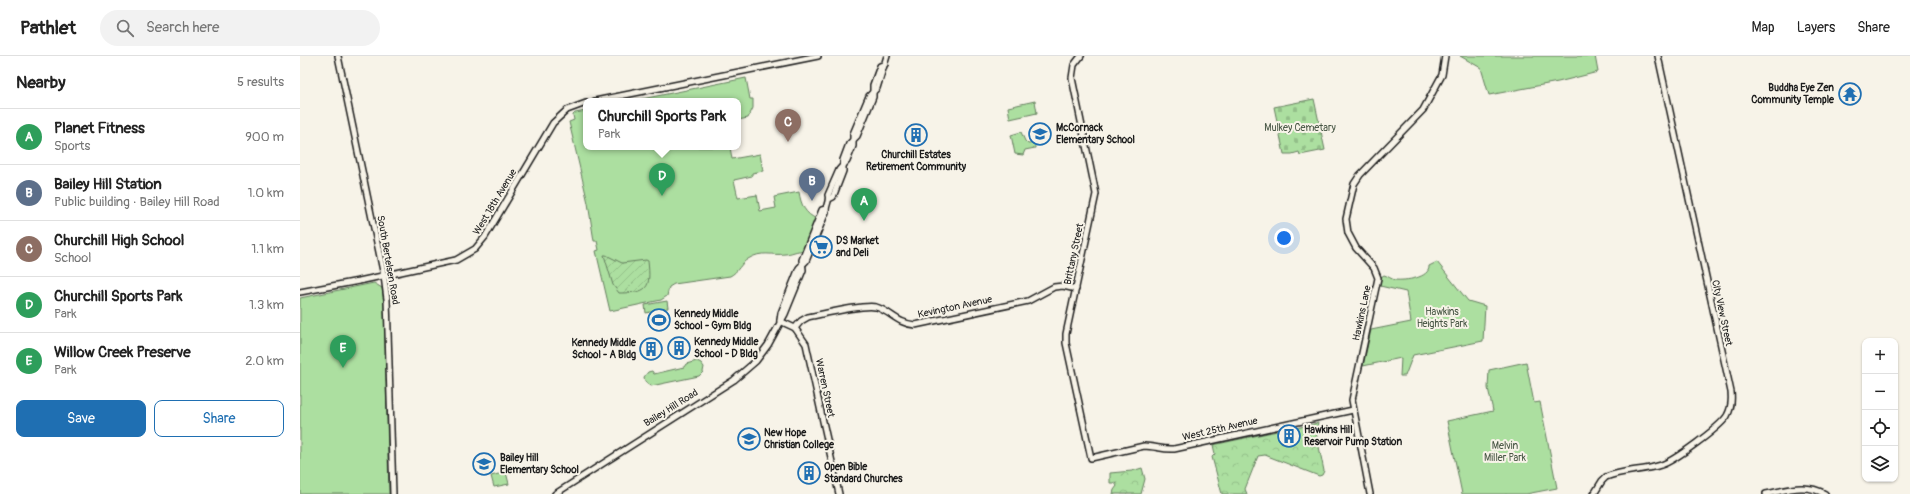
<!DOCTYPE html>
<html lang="en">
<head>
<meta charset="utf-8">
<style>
  :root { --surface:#fff; --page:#f2f2f2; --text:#222; --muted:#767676; --line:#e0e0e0; --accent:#1f6fb2 }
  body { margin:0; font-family:Pangolin,sans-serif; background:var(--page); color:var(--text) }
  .controls { position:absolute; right:12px; bottom:12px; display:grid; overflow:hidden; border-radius:8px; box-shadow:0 1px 3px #0004 }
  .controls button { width:36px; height:36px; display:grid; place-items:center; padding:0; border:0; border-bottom:1px solid var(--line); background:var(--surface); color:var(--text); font:20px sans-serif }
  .you { position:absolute; left:984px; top:182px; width:14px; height:14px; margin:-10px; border:3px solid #fff; border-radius:50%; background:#1a73e8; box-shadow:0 0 0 6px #1a73e833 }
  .badge { display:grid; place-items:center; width:26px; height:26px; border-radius:50%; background:var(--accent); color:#fff; font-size:13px; font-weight:700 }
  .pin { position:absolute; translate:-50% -33px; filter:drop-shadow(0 1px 2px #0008) }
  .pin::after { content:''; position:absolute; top:21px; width:14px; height:12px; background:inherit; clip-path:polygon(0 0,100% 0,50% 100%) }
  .popup { position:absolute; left:283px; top:42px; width:158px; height:52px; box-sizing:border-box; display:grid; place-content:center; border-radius:8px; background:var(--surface); filter:drop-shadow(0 1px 3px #0005); font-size:13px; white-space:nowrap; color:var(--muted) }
  .popup b { font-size:15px; color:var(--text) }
  .popup::after { content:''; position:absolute; left:50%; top:100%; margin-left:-8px; border:8px solid transparent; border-top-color:var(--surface) }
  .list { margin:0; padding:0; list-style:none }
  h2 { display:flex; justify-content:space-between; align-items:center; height:52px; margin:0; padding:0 16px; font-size:17px }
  h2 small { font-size:13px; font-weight:400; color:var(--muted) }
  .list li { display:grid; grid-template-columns:26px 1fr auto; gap:12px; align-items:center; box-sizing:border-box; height:56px; padding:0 16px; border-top:1px solid var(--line) }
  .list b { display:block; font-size:15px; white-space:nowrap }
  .list p { margin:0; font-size:13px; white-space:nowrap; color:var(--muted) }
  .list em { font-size:13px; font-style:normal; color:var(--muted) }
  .actions { display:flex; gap:8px; padding:12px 16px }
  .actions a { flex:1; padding:9px 0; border:1px solid var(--accent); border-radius:8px; text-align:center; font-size:14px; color:var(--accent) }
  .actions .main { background:var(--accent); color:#fff }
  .icon { flex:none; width:22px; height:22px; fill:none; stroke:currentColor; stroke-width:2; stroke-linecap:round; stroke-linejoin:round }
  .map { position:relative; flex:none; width:1610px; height:438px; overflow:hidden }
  header { display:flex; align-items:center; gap:24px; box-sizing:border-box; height:56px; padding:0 20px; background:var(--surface); border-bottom:1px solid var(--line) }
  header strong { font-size:19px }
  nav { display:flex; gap:22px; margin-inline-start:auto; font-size:14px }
  .search { width:280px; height:36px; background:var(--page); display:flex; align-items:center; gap:10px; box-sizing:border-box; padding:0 14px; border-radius:22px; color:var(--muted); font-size:15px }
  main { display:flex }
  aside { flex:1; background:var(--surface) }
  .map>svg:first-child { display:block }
</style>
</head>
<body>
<header>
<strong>Pathlet</strong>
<div class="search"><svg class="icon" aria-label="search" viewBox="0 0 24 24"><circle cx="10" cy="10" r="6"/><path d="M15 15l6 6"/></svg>Search here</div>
<nav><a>Map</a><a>Layers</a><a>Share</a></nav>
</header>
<main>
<aside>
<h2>Nearby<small>5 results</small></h2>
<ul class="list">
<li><span class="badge" style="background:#2e9e5b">A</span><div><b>Planet Fitness</b><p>Sports</p></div><em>900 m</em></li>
<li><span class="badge" style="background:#5c6f8a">B</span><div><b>Bailey Hill Station</b><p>Public building · Bailey Hill Road</p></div><em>1.0 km</em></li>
<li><span class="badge" style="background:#8d6e63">C</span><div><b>Churchill High School</b><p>School</p></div><em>1.1 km</em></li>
<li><span class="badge" style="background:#2e9e5b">D</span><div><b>Churchill Sports Park</b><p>Park</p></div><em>1.3 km</em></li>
<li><span class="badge" style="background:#2e9e5b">E</span><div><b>Willow Creek Preserve</b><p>Park</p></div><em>2.0 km</em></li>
</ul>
<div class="actions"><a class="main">Save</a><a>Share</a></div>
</aside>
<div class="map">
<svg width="1610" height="438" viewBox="0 0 1610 438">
  <defs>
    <pattern id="forest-crowns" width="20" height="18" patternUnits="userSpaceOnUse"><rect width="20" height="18" fill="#acdfa0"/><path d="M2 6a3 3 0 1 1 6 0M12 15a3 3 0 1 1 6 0" fill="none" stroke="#93bf89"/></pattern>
    <pattern id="cemetery-stones" width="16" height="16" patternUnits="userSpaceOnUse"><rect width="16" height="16" fill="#acdfa0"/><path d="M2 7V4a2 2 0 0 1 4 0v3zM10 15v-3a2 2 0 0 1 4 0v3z" fill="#93bf89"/></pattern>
    <pattern id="garden-furrows" width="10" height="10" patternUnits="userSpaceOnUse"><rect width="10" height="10" fill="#acdfa0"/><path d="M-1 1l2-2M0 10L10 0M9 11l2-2" fill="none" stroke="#93bf89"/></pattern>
  </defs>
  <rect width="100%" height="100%" fill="#f7f3e8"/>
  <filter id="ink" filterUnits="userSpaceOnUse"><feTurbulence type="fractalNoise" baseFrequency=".025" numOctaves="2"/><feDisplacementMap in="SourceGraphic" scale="8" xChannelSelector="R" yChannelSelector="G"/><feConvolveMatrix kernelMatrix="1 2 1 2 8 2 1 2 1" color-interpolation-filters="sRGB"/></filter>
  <g filter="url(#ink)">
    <g fill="#acdfa0" stroke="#647e5e">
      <path d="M1160,0H1295L1298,16L1258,26L1189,39L1181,12Z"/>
      <path d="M446,22L450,43H453V52L448,62L438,64V45H332Z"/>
      <path d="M735,45L737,57L710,63L708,51Z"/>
      <path d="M286,55V91H430L432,103L460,98L463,115L452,117V120L434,124L438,142L457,139L460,155L476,152L474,141L499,136C501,149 505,158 517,163L503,195C497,194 491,198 485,198C472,200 462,194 448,203C441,207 438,216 430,220L374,228L369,231L367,240L361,244L310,255L296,195L299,194L297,185H294L288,147L269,66L274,64L273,59L275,57Z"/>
      <path d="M721,76L725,85L728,88L735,87V92L725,94L723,99L715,98L711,79Z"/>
      <path d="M1137,206L1168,245L1185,250L1183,285L1113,299L1105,320H1100L1101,302L1063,310L1071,274L1111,266L1106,236L1080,230L1081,221L1084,219C1088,220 1091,223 1095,224C1105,225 1130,222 1129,210Z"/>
      <path d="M74,227L82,232L84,248L89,438H0V242Z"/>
      <path d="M367,245L368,252L346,257L345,249Z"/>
      <path d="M397,305L401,307L404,311L403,316L399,320L351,330L345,325L344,321L348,316L352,315L354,318L384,311L386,308Z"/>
      <path d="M1226,306L1234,347L1240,346L1257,432L1226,438H1162L1147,365L1193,355L1188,332L1189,314Z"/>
      <path d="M206,416L209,428L194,431L191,420Z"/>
    </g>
    <g fill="url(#forest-crowns)" stroke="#647e5e">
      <path d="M1018,367L1016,376L1024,415L1022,419L1019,420L965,399L958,400L945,433L947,438H922L912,401L915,398L913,389L977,375L982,387L995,384L992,373Z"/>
      <path d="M842,412L845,423L841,438H813L814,434L817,430L815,427H810V417L832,415Z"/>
    </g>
    <path fill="url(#cemetery-stones)" stroke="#647e5e" d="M1014,43L1025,94L1000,99L999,96L992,98H984L974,51Z"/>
    <path fill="url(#garden-furrows)" stroke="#647e5e" d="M304,199H306L322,207L346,204L348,205C351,233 348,237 319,237L313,229Z"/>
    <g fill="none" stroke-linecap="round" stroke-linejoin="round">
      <g stroke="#1c1c1c" stroke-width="8">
        <g id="secondary">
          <path d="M38,0L84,220L87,243L93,438"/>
          <path d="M781,0L774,9L772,22L796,138L766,278V287L791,402L844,390C855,390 863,394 874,393L1053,354"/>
          <path d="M295,45L518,0"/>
          <path d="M529,143L533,141L543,115V104L549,88L557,80L573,41V29L580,10L585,8"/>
          <path d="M0,236L59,225L156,204L175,193L185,181L253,67L267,54L286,47"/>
          <path d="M480,264L481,257L499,212L506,205L526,156C525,150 530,146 528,139L539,114L547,105L553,90V78L569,40L577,32L587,0"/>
          <path d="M480,265L495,272L506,288L539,438"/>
          <path d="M495,272L501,265L508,261C523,258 563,248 576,251C590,255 598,268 615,269L728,245L754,231L763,230L776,233"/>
          <path d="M255,438L434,324L456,305L468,289L485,258L503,214L502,204L522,154L526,153"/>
          <path d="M1070,438L1052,344L1078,222L1074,212L1056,192L1048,177L1046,163L1054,128L1060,119L1123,54L1142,19L1145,0"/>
          <path d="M1294,438L1302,425L1306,421C1323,414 1343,415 1361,409C1374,405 1419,372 1427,360C1431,353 1432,345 1431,336L1358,0"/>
          <path d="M1466,438C1487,434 1506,427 1525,438"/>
        </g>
      </g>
      <use href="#secondary" stroke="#f7f3e8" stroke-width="5"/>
    </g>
  </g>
  <defs>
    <g id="temple-ring" transform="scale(1.15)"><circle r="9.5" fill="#f7f3e8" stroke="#1f6fb2" stroke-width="1.5"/><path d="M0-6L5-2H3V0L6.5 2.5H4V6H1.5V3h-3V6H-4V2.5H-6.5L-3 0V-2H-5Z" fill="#1f6fb2"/></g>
    <g id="school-ring" transform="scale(1.15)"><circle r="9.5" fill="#f7f3e8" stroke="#1f6fb2" stroke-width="1.5"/><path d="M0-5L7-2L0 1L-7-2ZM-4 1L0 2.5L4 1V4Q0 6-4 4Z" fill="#1f6fb2"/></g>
    <g id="building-ring" transform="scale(1.15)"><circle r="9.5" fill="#f7f3e8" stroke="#1f6fb2" stroke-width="1.5"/><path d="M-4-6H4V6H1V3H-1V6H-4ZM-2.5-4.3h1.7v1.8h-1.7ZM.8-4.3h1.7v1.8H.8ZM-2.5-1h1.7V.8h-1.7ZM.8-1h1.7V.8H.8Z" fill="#1f6fb2"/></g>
    <g id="supermarket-ring" transform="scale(1.15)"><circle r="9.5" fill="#f7f3e8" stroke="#1f6fb2" stroke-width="1.5"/><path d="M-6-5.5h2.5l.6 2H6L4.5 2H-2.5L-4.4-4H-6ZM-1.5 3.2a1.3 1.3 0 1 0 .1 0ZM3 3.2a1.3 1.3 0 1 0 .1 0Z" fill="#1f6fb2"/></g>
    <g id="stadium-ring" transform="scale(1.15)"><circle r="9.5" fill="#f7f3e8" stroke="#1f6fb2" stroke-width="1.5"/><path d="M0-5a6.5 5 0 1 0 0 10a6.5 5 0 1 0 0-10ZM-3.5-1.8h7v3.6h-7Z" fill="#1f6fb2"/></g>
    <g id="university-ring" transform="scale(1.15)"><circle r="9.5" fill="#f7f3e8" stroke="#1f6fb2" stroke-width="1.5"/><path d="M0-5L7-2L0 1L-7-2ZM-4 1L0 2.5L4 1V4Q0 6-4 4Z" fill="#1f6fb2"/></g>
  </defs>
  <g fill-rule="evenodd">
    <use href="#temple-ring" x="1550" y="38"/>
    <use href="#school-ring" x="740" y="78"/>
    <use href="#building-ring" x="616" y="79"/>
    <use href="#supermarket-ring" x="521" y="191"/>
    <use href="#stadium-ring" x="359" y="264"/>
    <use href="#building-ring" x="379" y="292"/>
    <use href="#building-ring" x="351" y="293"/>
    <use href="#building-ring" x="989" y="380"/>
    <use href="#university-ring" x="449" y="383"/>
    <use href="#school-ring" x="184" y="408"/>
    <use href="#building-ring" x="509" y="417"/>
  </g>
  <g text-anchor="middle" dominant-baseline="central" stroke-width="4" stroke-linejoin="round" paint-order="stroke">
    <g font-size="10" font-weight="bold" fill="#1c1c1c" stroke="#f7f3e8" text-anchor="start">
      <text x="1534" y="32" text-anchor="end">Buddha Eye Zen<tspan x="1534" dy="12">Community Temple</tspan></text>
      <text x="756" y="72">McCornack<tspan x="756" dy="12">Elementary School</tspan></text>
      <text x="616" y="99" text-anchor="middle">Churchill Estates<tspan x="616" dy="12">Retirement Community</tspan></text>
      <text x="536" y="185">DS Market<tspan x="536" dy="12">and Deli</tspan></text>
      <text x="374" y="258">Kennedy Middle<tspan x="374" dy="12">School - Gym Bldg</tspan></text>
      <text x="394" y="286">Kennedy Middle<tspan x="394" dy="12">School - D Bldg</tspan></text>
      <text x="336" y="287" text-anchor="end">Kennedy Middle<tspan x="336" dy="12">School - A Bldg</tspan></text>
      <text x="1004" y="374">Hawkins Hill<tspan x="1004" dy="12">Reservoir Pump Station</tspan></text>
      <text x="464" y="377">New Hope<tspan x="464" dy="12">Christian College</tspan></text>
      <text x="200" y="402">Bailey Hill<tspan x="200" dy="12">Elementary School</tspan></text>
      <text x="524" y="411">Open Bible<tspan x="524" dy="12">Standard Churches</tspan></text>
    </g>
    <g font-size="10" fill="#475644" stroke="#f7f3e8">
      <text x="1000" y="72">Mulkey Cemetary</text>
      <text x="1142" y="256">Hawkins<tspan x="1142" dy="12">Heights Park</tspan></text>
      <text x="1205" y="390">Melvin<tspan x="1205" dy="12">Miller Park</tspan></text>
    </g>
    <g font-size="10" fill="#1c1c1c" stroke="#f7f3e8">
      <text transform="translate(195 146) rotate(-59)">West 18th Avenue</text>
      <text transform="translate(774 198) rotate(-78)">Brittany Street</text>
      <text transform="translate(88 204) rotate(80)">South Bertelsen Road</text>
      <text transform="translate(655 251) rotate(-12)">Kevington Avenue</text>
      <text transform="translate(1062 257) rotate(-78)">Hawkins Lane</text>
      <text transform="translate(1422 257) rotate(78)">City View Street</text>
      <text transform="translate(525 332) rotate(78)">Warren Street</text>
      <text transform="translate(371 352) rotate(-32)">Bailey Hill Road</text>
      <text transform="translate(920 373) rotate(-13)">West 25th Avenue</text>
    </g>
  </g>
</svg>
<div class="controls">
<button>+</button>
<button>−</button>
<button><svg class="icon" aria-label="locate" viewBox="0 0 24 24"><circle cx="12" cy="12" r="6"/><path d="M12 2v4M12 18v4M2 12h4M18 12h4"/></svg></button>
<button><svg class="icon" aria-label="layers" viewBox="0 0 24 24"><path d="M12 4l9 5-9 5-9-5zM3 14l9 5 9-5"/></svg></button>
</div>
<div class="you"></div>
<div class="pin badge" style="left:564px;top:165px;background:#2e9e5b">A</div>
<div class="pin badge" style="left:512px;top:145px;background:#5c6f8a">B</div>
<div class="pin badge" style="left:488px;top:86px;background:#8d6e63">C</div>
<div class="pin badge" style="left:362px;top:140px;background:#2e9e5b">D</div>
<div class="popup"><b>Churchill Sports Park</b>Park</div>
<div class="pin badge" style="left:43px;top:312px;background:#2e9e5b">E</div>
</div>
</main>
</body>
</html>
